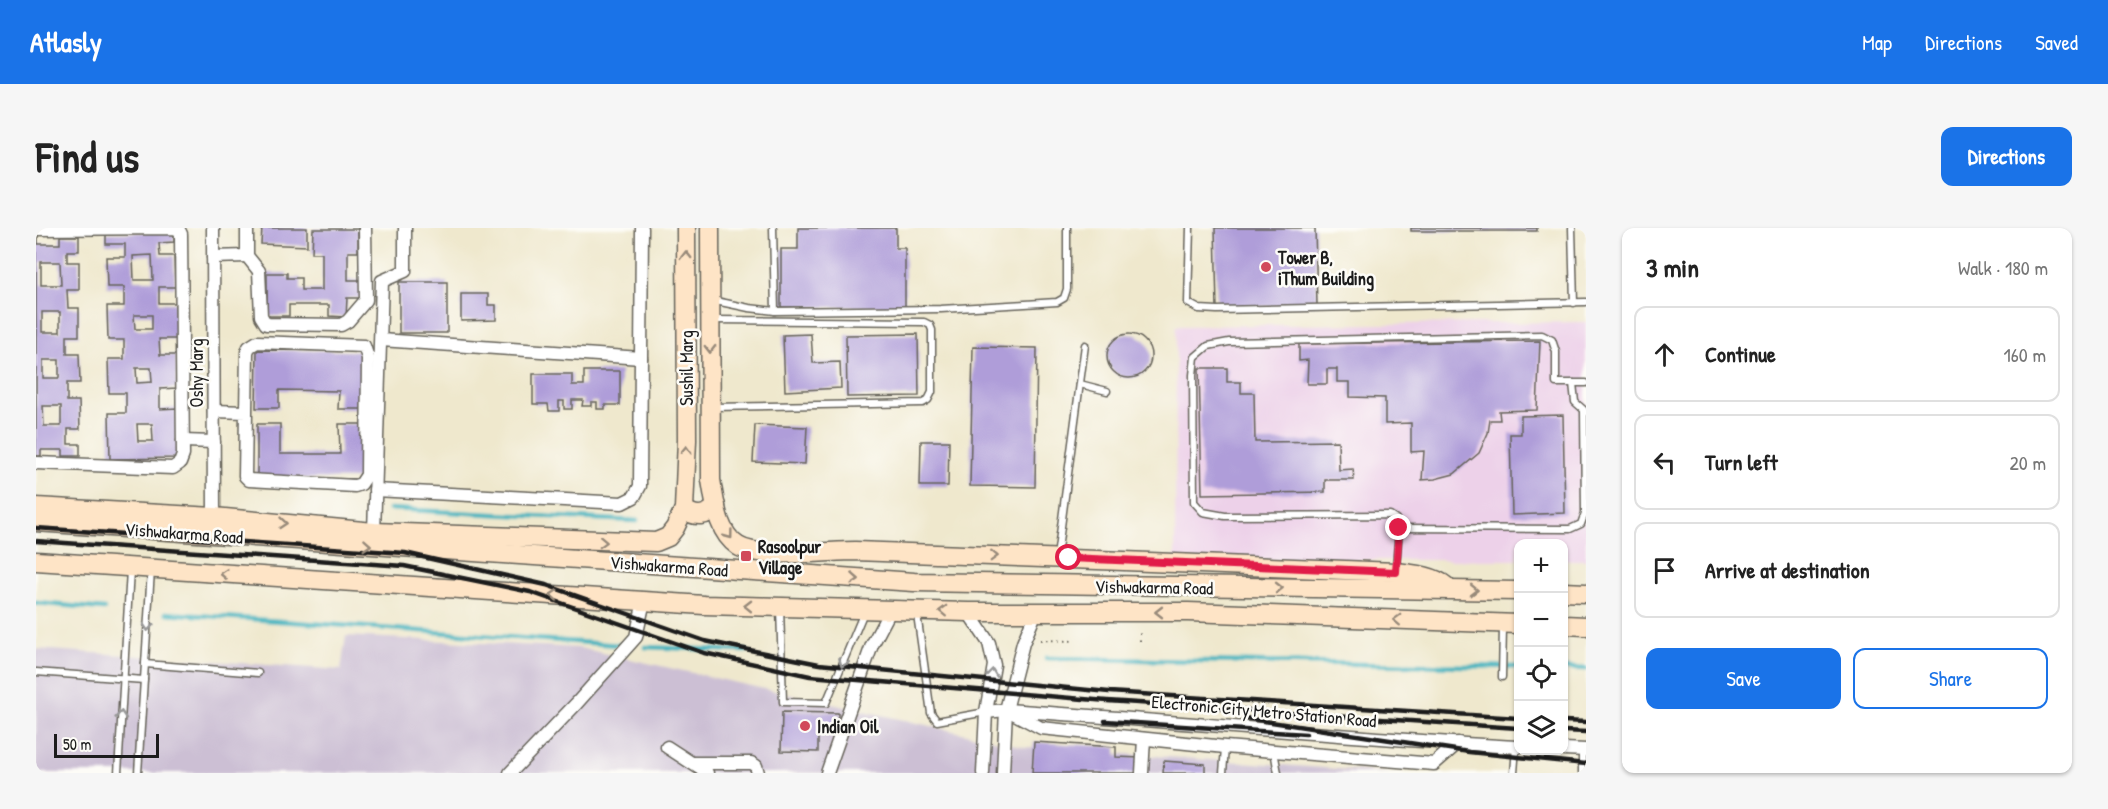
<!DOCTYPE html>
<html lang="en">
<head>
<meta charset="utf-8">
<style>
  :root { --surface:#fff; --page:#f6f6f6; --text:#222; --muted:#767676; --line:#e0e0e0; --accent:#1a73e8 }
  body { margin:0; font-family:"Patrick Hand",sans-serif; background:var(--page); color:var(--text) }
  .controls { position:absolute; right:18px; bottom:18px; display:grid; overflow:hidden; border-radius:12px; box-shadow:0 2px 4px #0004 }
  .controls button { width:54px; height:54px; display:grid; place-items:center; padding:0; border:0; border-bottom:2px solid var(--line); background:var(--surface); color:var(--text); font:30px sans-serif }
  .scale { position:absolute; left:18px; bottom:15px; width:105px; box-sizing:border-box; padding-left:6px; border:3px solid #1c1c1c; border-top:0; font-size:16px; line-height:21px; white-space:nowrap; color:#1c1c1c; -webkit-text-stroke:4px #fdfcf7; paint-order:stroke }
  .stop { position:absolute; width:18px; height:18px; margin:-14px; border:4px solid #e11d48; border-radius:50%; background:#fff }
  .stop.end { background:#e11d48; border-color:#fff; box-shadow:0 2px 6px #0008 }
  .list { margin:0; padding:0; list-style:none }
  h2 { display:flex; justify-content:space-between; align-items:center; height:78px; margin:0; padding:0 24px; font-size:26px }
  h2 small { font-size:20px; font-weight:400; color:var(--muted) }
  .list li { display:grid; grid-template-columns:39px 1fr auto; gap:18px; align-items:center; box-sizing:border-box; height:96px; margin:0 12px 12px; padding:0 12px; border:2px solid var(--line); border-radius:12px }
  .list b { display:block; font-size:22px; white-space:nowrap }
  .list em { font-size:20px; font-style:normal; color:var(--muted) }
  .actions { display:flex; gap:12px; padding:18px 24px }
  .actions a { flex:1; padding:14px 0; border:2px solid var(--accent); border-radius:12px; text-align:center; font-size:21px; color:var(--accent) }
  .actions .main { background:var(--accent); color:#fff }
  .icon { flex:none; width:33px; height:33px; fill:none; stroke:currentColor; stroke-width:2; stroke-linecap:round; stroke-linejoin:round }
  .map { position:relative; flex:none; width:1550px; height:545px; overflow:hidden; border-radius:12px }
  header { display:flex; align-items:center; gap:36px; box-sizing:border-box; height:84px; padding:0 30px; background:var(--accent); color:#fff }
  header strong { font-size:28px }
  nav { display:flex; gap:33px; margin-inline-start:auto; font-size:21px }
  .intro { display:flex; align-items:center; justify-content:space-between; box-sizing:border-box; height:144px; padding:0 36px }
  h1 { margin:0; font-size:42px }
  .button { padding:15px 27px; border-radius:12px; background:var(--accent); color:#fff; font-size:21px; font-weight:700 }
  main { display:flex; gap:36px; padding:0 36px }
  aside { flex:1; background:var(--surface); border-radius:12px; box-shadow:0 2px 4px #0004 }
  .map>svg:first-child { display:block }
</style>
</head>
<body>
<header>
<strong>Atlasly</strong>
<nav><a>Map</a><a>Directions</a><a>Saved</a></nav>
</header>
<div class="intro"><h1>Find us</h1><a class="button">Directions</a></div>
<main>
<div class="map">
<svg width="1550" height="545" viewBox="0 0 1550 545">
  <rect width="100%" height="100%" fill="#fdfcf7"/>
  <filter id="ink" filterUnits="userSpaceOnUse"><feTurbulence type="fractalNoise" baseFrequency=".0167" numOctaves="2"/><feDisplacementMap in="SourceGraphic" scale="12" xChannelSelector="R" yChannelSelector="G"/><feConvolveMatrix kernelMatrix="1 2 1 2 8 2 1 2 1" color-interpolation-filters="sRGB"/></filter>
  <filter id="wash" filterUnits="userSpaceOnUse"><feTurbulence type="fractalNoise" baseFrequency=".008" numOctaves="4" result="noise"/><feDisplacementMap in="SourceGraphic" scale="24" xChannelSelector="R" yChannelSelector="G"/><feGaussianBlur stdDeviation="1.35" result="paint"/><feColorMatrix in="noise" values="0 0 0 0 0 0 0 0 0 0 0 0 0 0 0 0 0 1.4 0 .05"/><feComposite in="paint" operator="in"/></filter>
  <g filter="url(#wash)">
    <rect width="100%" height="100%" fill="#efe8cd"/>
    <path fill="#edd1e9" d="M1550,94V332H1528V316H1482V332H1139L1140,98Z"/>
    <path fill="#ccbfd4" d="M310,408L544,420L989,519L1358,545H0V421L305,442Z"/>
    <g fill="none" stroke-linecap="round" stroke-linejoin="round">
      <g stroke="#45b4bf" stroke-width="4.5">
        <path d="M353,281L601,293"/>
        <path d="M0,375L68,381"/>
        <path d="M130,385L584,417"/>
        <path d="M609,419L710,423"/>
        <path d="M1010,430L1482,439"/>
        <path d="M1528,440L1550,441"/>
      </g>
    </g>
    <g id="blocks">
      <g fill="#af9dd9" fill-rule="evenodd">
        <path d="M226,0H271V18L225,16Z"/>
        <path d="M762,0H860V20H869V79H745V21H762Z"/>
        <path d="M1179,0H1279L1281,77L1181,80Z"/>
        <rect x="1375" y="0" width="126" height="3"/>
        <path d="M277,1H322V24H312V52H328V70H311L310,89L293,88V77H253V88H231V45H251V50H265V62H286V25H276Z"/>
        <path d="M138,4V14L123,15L124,28H138L139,59H123V75H139L140,111H123L124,127H140L141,160L124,161V181L141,180L142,230L74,231L73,185H90V165H73L72,131H88V112H72L71,78H88V59H71L70,29H89V16H70V5ZM116,27L117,52H98L97,28ZM98,87H116V101H99ZM100,140H115L116,154L101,155ZM101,196H116L117,213H102Z"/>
        <path d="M0,8H2V16H24V8H43V23H31V34H43V62H31L32,80H43V108H31V126H43L44,155H31V173H43L44,201H32V216H44V228H27V222H5V228H0ZM5,34H24L25,57H5ZM6,84H24V104H6ZM7,132H23V150H7ZM7,178H25V198H8Z"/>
        <rect x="363" y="54" width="48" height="51"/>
        <path d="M425,66H452V77H460V92L425,93Z"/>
        <path d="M775,106L777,135L804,134L805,160L749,163L747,107Z"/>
        <path d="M882,106L883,168L811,169L810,107Z"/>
        <circle cx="1093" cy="128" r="22"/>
        <path d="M1504,113L1501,182L1463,183L1464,192H1454L1452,205L1443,225L1418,246L1399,251L1386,252L1388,223L1375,224V195L1349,196V170L1314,169V154H1301V141H1291V156H1271L1272,132L1263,133V116Z"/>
        <path d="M937,119L1001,120L999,259L934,258Z"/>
        <path d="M221,122L326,123V181H302L303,163L243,162V180H220Z"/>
        <path d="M1163,140H1191V154H1205V165H1218L1219,214L1302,213L1303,242L1317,241L1318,252H1289V264L1166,266Z"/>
        <path d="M548,143H584V177H569V181H561V174H555V178H546L547,172H536V181H528V173H523V183H513L512,176H497V146H536V157H548Z"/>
        <path d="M1527,187L1529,285L1476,287L1474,206H1485V188Z"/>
        <path d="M221,196H244V226H304L303,196H327V251L221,250Z"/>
        <path d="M719,197L771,199L769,236L717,234Z"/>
        <path d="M885,213H913L912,258H884Z"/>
        <path d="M746,484L802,485L801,507L782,506V524L745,523Z"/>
        <path d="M998,514L1080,519V529L1105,530L1104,545H996Z"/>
        <path d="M1128,533L1169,536V545H1127Z"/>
      </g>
    </g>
  </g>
  <g filter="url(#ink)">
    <use href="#blocks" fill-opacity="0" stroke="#66635a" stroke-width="1.5"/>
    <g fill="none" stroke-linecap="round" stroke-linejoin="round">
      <g stroke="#66635a" stroke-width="9">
        <g id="lane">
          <path d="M737,0L739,83"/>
          <path d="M1154,0L1152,75L1163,81L1181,82L1550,74"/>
          <path d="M1536,0L1538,75"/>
          <path d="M675,72L713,80L739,83L905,81L1021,74L1028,70L1031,61V0"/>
          <path d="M1044,156L1071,163"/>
          <path d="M677,179L887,175L892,172L896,164V102L894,97L888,94L678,92"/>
          <path d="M1363,300L1534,301L1545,296L1549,285L1548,182L1539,174L1537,155"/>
          <path d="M1021,329L1049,117"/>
          <path d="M1360,340L1363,300L1360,291L1354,287L1189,288L1167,284L1158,274L1157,147L1159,129L1172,118L1193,114L1506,107L1516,112L1520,124V155H1550"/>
          <path d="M744,380L747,474L790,475L828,384"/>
          <path d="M881,386L895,485L901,493L950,484"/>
          <path d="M109,436L222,445"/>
          <path d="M0,444L108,452"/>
          <path d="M1466,449L1467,399"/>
          <path d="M1238,523L1242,545"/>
          <path d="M82,545L94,342"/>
          <path d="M102,545L115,342"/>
          <path d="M1187,545L1189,520"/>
          <path d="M1478,545L1480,519"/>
          <path d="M1546,545V522"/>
        </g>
      </g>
      <g stroke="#66635a" stroke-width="15">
        <g id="street">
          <path d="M177,0L178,289"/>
          <path d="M211,0V28L223,43L225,88L230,96L305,97L312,93L330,72L329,0"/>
          <path d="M0,1L138,0L143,2L145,6L147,227L144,235L137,240L0,235"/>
          <path d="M177,29L211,28"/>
          <path d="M345,112L605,130"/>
          <path d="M178,183L210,184L211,124L213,119L221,114L328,118L332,130L331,247L325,256L319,258L213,252L209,248L210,184"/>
          <path d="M147,213L178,214"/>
          <path d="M339,262L586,275L598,269L604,258L606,0"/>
          <path d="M338,304L346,53L369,43V0"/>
          <path d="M932,384L953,415L958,437L950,484L947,545"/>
          <path d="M950,484L970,482C1141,493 1312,510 1482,519"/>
          <path d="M977,485L1005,500L1189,519L1398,536L1422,515"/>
          <path d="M631,519L671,545"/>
          <path d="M1528,521L1550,522"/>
          <path d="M657,535H715L720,538L722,545"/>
          <path d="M474,545L540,476L600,409L608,373"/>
          <path d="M791,545L836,417L855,381"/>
          <path d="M967,545L970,482L987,415L1000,384"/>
          <path d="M1106,545L1108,511"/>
        </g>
      </g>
      <g stroke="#66635a" stroke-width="21">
        <g id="secondary">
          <path d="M674,0L675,252C679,274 681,304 702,318C723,331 792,323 819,323C999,330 1180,336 1360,344C1376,346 1397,347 1410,358"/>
          <path d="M0,279L178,289L338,304L620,314L632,309L639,300L648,281L651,212L650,0"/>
          <path d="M648,281C659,290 671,289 680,278"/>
          <path d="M0,294L878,354L1482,363"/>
          <path d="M0,333L668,377L932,384H1152L1482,396"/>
          <path d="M1528,364L1550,365"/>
          <path d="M1528,397L1550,398"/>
        </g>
      </g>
      <g stroke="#66635a" stroke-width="2" stroke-dasharray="1.5 4.5" stroke-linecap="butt">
        <path d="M1004,412L1040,413"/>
        <path d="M1104,413V401"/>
      </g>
      <use href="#lane" stroke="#fff" stroke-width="6"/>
      <use href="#street" stroke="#fff" stroke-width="12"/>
      <use href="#secondary" stroke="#fee4c6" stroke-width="18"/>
      <g stroke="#1c1c1c" stroke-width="4.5">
        <path d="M0,300L369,325L510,357L669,413L783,436L1073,464L1482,490"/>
        <path d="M0,313L368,338L494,364L668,425L774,448L1071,473L1228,483"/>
        <path d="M1252,485L1482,500"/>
        <path d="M1209,490L1433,524L1550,536"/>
        <path d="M1069,493L1270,506"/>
        <path d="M1528,493L1550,494"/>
        <path d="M1528,503L1550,504"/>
      </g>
    </g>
    <defs><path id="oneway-chevron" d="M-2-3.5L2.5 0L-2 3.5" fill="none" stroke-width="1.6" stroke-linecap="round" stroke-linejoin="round" transform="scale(1.5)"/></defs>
    <g stroke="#988a7a">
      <use href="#oneway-chevron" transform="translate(650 27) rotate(-90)"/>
      <use href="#oneway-chevron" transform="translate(674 121) rotate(90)"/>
      <use href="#oneway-chevron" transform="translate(650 222) rotate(-88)"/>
      <use href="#oneway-chevron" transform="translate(247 295) rotate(5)"/>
      <use href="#oneway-chevron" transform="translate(693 307) rotate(53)"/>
      <use href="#oneway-chevron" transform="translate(567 314) rotate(2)"/>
      <use href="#oneway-chevron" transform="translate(331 317) rotate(4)"/>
      <use href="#oneway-chevron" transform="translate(958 328) rotate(2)"/>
      <use href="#oneway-chevron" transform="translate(188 346) rotate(-176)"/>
      <use href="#oneway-chevron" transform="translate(819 351) rotate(4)"/>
      <use href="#oneway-chevron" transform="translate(1243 360)"/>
      <use href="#oneway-chevron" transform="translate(1438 362) rotate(1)"/>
      <use href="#oneway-chevron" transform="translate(518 367) rotate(-176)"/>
      <use href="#oneway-chevron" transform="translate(712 378) rotate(-179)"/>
      <use href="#oneway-chevron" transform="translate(907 383) rotate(-178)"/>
      <use href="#oneway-chevron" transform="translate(1123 384) rotate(180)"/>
      <use href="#oneway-chevron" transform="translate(1361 392) rotate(-178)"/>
    </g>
    <g stroke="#999">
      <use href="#oneway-chevron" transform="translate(112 399) rotate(94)"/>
      <use href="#oneway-chevron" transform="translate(807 435) rotate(112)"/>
      <use href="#oneway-chevron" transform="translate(956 445) rotate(-83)"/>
      <use href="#oneway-chevron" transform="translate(85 487) rotate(-86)"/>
    </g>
  </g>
  <g fill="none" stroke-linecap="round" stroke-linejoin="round" filter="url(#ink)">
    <path stroke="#e11d48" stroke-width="8" d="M1033,330L1360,344L1363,300"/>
  </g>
  <g fill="#d1495b" stroke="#fdfcf7" stroke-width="2">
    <circle cx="1230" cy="39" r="6"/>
    <rect x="704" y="322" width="12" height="12" rx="3"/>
    <circle cx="769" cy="498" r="6"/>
  </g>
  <g text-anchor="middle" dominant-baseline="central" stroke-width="5" stroke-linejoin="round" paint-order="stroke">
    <g font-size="18" font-weight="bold" fill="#1c1c1c" stroke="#fdfcf7" text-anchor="start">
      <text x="1242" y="29">Tower B,<tspan x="1242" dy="21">iThum Building</tspan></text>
      <text x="722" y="318">Rasoolpur<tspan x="722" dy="21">Village</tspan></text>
      <text x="781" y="498">Indian Oil</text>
    </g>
    <g font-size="18" fill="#1c1c1c" stroke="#fdfcf7">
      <text transform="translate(650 140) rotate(-90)">Sushil Marg</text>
      <text transform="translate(160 145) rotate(-90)">Oshy Marg</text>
      <text transform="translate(148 305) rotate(4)">Vishwakarma Road</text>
      <text transform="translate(633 338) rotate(4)">Vishwakarma Road</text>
      <text transform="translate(1118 359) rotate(1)">Vishwakarma Road</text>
      <text transform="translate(1228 483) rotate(5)">Electronic City Metro Station Road</text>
    </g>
  </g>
</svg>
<div class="controls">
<button>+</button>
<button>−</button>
<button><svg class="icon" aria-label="locate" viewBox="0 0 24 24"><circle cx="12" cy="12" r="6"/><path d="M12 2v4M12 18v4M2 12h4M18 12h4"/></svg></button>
<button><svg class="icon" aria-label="layers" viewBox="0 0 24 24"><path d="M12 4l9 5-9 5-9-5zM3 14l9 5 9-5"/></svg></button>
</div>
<div class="scale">50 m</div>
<div class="stop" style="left:1033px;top:330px"></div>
<div class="stop end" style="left:1363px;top:300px"></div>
</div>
<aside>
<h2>3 min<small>Walk · 180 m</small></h2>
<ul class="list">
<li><svg class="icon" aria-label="ahead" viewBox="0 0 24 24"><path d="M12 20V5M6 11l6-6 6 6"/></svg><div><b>Continue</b></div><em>160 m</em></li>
<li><svg class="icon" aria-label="left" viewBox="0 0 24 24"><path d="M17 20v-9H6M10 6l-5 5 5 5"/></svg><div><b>Turn left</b></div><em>20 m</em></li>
<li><svg class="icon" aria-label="arrive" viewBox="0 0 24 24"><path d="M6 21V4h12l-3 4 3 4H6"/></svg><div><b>Arrive at destination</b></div></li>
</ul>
<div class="actions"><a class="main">Save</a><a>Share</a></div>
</aside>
</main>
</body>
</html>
